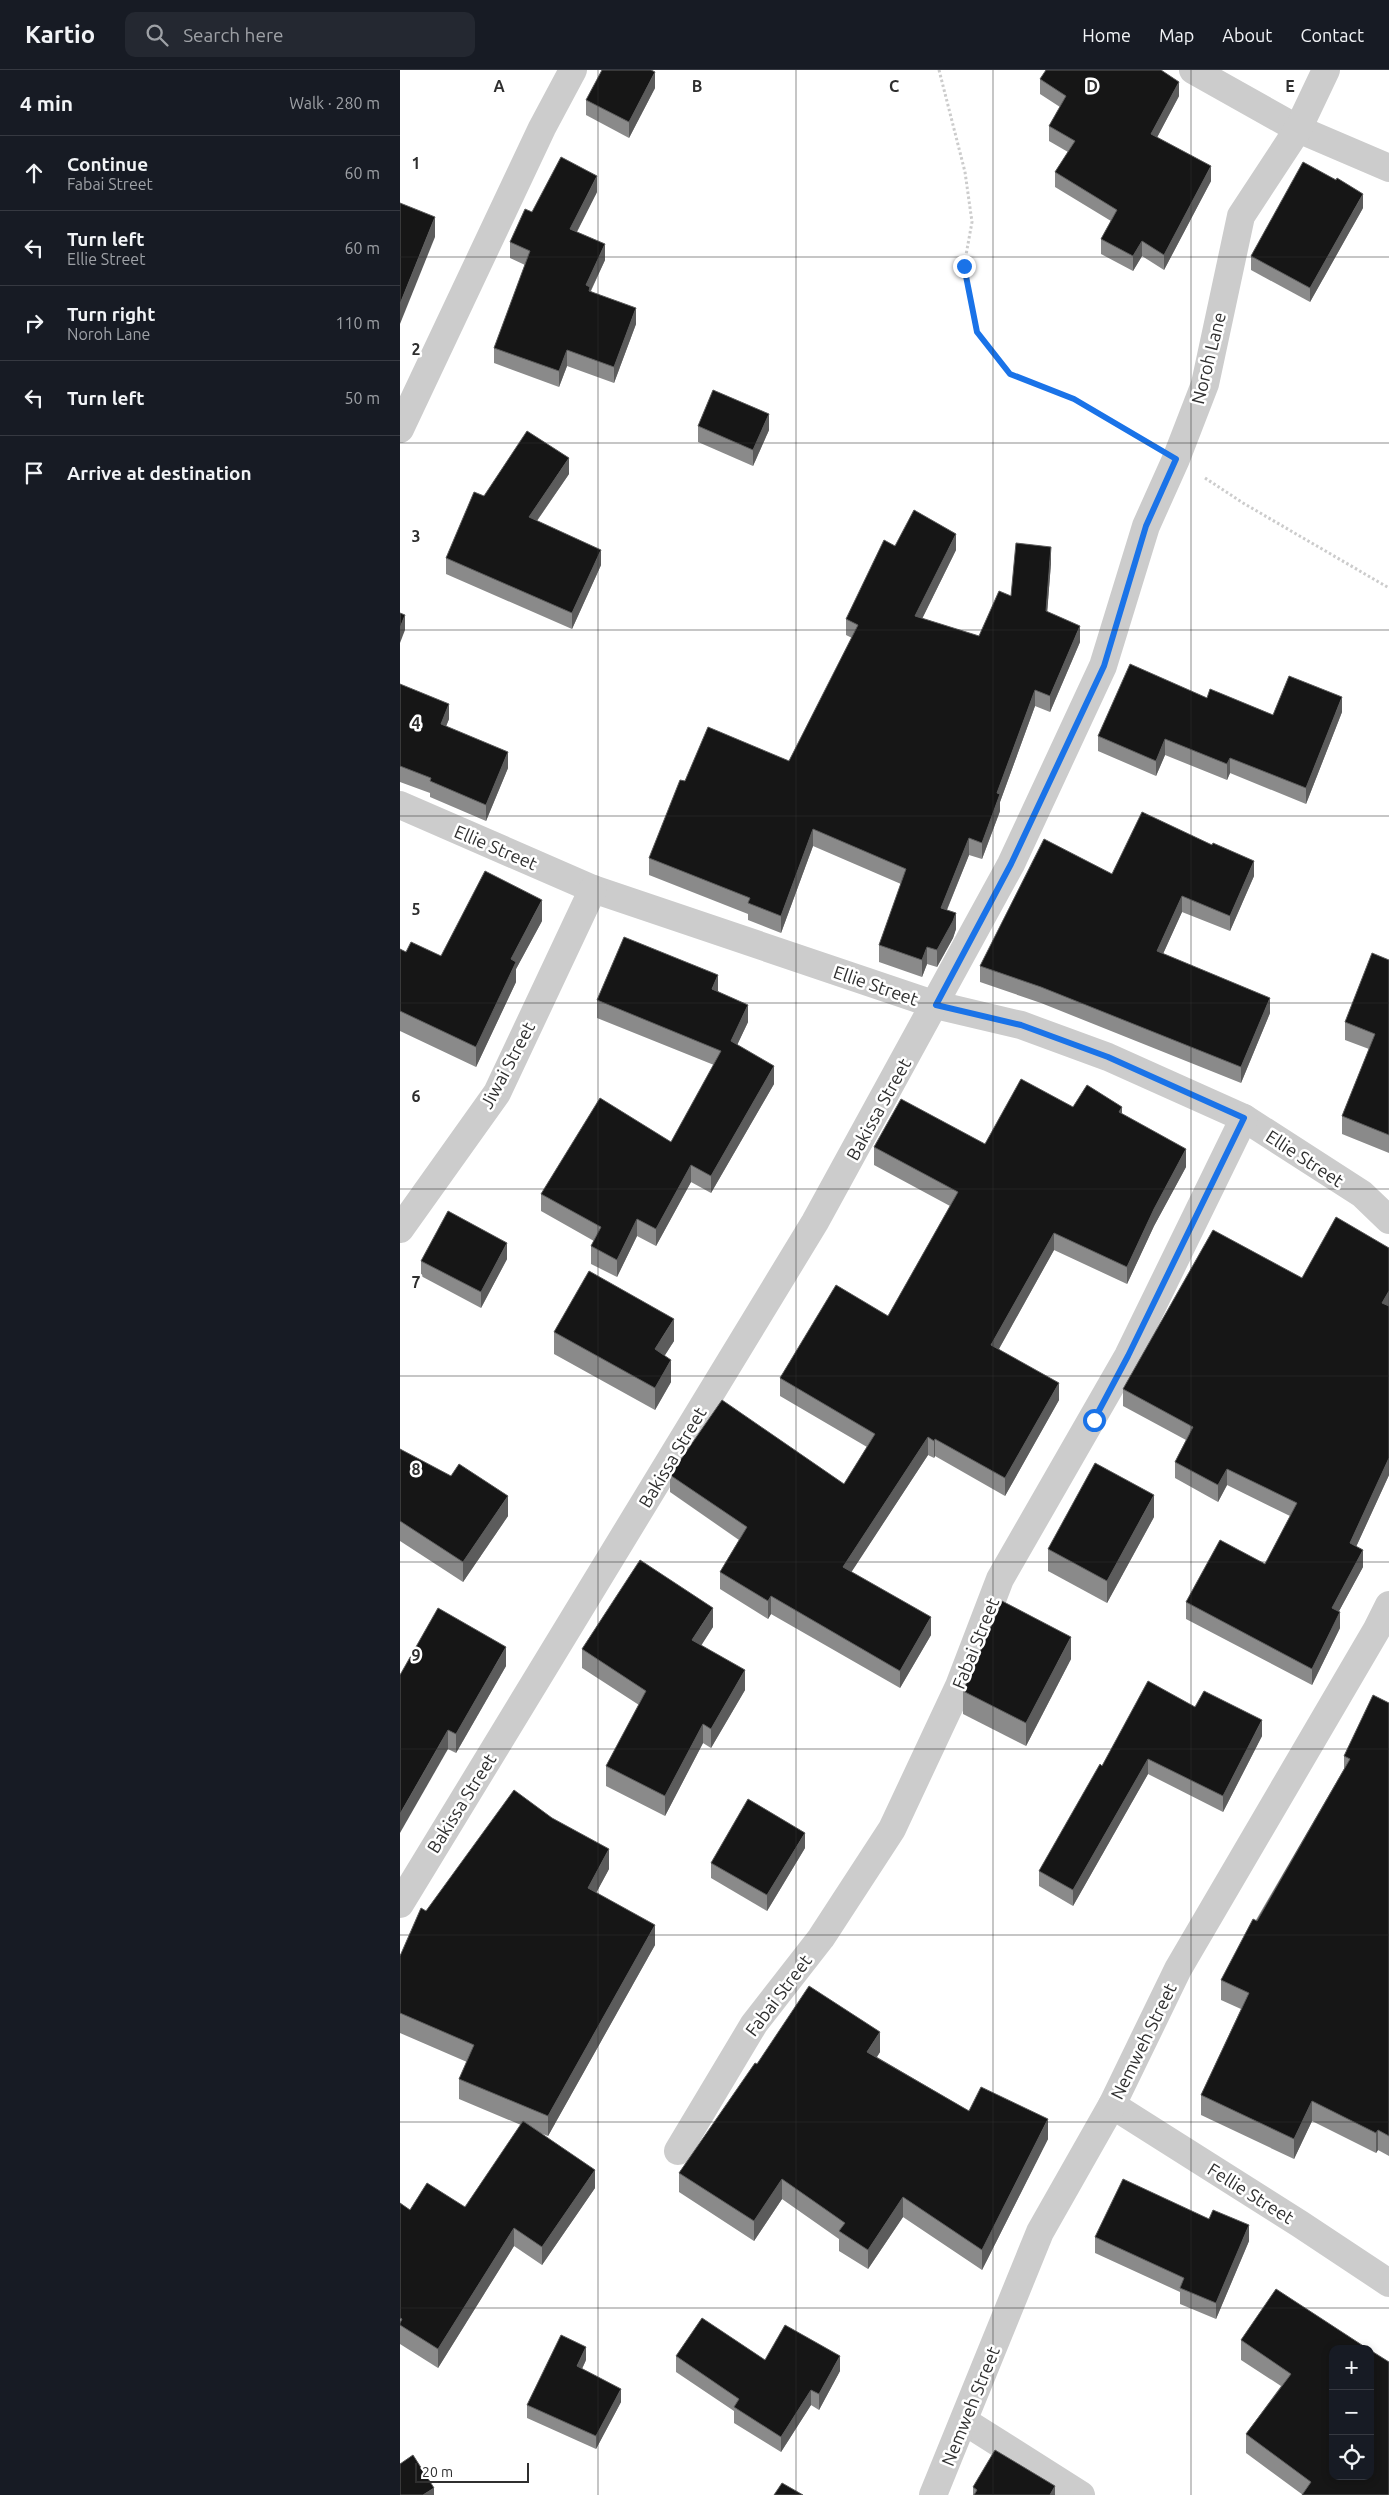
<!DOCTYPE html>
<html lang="en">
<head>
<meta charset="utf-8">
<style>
  :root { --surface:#171b24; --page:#242831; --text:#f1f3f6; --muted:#9ea1a6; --line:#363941 }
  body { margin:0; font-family:Ubuntu,sans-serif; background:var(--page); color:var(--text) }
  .controls { position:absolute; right:15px; bottom:15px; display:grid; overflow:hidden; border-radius:10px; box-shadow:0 2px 8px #0003 }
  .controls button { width:45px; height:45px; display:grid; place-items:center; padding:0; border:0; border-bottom:1px solid var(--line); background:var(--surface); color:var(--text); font:25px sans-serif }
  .scale { position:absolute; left:15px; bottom:12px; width:114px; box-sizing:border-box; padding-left:5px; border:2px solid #2f2f2f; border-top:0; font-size:14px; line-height:18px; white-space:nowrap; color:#2f2f2f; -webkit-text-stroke:4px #fff; paint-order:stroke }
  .stop { position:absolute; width:15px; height:15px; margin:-11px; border:4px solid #1a73e8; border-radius:50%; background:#fff }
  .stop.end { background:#1a73e8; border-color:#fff; box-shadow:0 1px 5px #0008 }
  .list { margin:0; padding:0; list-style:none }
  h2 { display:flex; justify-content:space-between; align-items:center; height:65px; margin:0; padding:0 20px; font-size:21px }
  h2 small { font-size:16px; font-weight:400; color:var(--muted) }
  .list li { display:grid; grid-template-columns:32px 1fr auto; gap:15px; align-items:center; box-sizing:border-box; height:75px; padding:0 20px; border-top:1px solid var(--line) }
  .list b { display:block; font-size:19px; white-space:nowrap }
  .list p { margin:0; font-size:16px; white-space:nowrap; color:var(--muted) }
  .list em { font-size:16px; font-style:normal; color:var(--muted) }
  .icon { flex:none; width:28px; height:28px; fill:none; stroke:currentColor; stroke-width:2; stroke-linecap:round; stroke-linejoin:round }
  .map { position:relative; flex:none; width:989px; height:2425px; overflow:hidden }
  header { display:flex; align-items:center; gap:30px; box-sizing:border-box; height:70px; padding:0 25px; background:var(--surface); border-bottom:1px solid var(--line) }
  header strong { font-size:24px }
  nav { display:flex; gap:28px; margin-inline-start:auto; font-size:18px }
  .search { width:350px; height:45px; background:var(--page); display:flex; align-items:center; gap:12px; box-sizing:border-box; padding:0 18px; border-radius:10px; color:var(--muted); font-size:19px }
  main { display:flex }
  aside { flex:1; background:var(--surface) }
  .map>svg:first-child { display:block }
</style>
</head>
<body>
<header>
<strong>Kartio</strong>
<div class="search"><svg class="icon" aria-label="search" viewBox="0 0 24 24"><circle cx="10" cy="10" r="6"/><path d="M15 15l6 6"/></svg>Search here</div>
<nav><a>Home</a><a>Map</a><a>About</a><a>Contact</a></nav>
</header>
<main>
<aside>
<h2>4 min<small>Walk · 280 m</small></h2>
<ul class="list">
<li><svg class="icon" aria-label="ahead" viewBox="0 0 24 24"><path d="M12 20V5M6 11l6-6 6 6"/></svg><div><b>Continue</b><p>Fabai Street</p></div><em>60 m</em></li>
<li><svg class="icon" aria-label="left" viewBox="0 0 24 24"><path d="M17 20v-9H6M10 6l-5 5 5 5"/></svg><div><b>Turn left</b><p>Ellie Street</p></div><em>60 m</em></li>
<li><svg class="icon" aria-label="right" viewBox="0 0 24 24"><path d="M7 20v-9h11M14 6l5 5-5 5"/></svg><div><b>Turn right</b><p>Noroh Lane</p></div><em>110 m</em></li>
<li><svg class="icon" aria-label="left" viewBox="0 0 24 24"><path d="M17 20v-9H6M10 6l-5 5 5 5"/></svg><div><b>Turn left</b></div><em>50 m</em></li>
<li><svg class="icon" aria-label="arrive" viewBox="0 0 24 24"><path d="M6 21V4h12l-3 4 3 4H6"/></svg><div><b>Arrive at destination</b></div></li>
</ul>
</aside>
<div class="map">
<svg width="989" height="2425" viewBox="0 0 989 2425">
  <rect width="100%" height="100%" fill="#fff"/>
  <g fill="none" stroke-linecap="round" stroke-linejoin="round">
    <g stroke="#ccc" stroke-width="3" stroke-dasharray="2.5 2.5" stroke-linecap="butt">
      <path d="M539,0L565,102L572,152L564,196L577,262L610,304L674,329L747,372"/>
      <path d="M805,408L843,433L989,518"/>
    </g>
    <g stroke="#ccc" stroke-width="28">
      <path d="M793,0L898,59L989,98"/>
      <path d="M0,359L142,58L173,0"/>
      <path d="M0,735L193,819L536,935L621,955L708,987L844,1048L962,1124L989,1150"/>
      <path d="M0,1159L97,1023L193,819"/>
      <path d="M0,1834L415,1152L611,794L703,596L746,456L776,389L805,314L841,146L898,59L926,0"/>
      <path d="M712,2035L900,2154L989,2213"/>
      <path d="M278,2081L354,1954L421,1868L492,1759L559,1616L600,1509L728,1286L844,1048"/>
      <path d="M564,2351L681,2425"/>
      <path d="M533,2425L640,2162L712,2035L778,1899L977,1559L989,1535"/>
    </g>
  </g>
  <g fill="#8a8a8a">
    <path d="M640,9L779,26L757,67L811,111L764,200L742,186L733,201L701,184V169L711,151L655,117V102L668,82L649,71V56L660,37L640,24Z"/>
    <path d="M255,18L229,68L186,45V30Z"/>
    <path d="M197,122L177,162L205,190L191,221L236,254L214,313L167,296L159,317L94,293V278L125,195L110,188V172L132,142Z"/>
    <path d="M963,138L910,232L851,200V186Z"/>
    <path d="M298,356L369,360L353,396L298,372Z"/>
    <path d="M169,404L137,451L201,495L172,559L46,504V488L84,426Z"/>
    <path d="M495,476L556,480L522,549L579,566L611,526L651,493L647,542L680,572L650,642L635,636L600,732V741L582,789L569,785L547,840L556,859L553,868L537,897L527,894L522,907L479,892V875L501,814L413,776L381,863L348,850V844L249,805V788L285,711L389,691L452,568L446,565V549Z"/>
    <path d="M0,614L49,649L46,656L108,698L86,751L30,727V723L0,712Z"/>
    <path d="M807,628L873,645L942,642L906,734L830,703L827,710L765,685L756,706L698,681V666Z"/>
    <path d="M712,804L854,806L830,861L782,842L763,884L870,943L841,1013L641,933L580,912V896Z"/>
    <path d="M142,851L116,899V912L76,997L0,961V879L6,882L41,886Z"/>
    <path d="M989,890V1083L942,1064V1046L969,979L945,970V952Z"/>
    <path d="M318,921L348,952L337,975L374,1014L311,1123L291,1112L256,1176L237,1166L217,1207L191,1194V1176L194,1171L141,1141V1124L271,1072L314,995L197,948V930Z"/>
    <path d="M673,1037L722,1044L786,1097L754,1156L727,1214L654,1180L599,1279L659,1330L605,1426L535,1386L534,1388L528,1385L451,1502L531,1565L500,1618L371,1544L368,1549L320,1519V1502L339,1470L270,1422V1405L444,1414L467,1377L380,1326V1308L488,1246L550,1136L474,1095V1077L585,1074Z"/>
    <path d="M989,1178V1405L956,1477L963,1497L939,1541L940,1558L912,1615L786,1549V1532L865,1494L890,1446L827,1415L818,1432L775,1408V1392L786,1370L723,1336V1319L902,1208Z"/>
    <path d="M107,1189L81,1238L21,1206V1191Z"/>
    <path d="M154,1262L274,1271L264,1286L271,1312L255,1340L154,1284Z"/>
    <path d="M0,1379L108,1446L63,1512L0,1471Z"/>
    <path d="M754,1447L707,1533L648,1501V1479Z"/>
    <path d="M313,1557L301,1575L345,1620L311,1678L303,1673L265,1746L206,1716V1696L239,1635L182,1598V1579Z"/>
    <path d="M671,1589L626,1676L563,1644V1621Z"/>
    <path d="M106,1596L56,1683L48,1679L0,1605Z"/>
    <path d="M989,1633V2086L978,2080L976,2083L912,2051L894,2089L801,2045V2025L841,1939L821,1930V1910L944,1699V1686Z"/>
    <path d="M795,1637L862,1666L823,1742L748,1704L673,1836L639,1816V1801L702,1696Z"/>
    <path d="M405,1778L367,1841L311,1808V1793Z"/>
    <path d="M209,1799L196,1823L255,1875L148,2066L140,2063L195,2118L142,2195L114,2176L38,2298L0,2274V2133L10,2140L65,2137L121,2055L59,2029V2009L67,1992L0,1963V1886L26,1841Z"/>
    <path d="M480,1982L477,1987L569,2041L648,2069L582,2200L503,2147L468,2199L439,2181V2169L382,2129L354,2171L279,2122V2103L357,1994Z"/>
    <path d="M695,2167L849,2171L816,2249L780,2234V2222L695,2183Z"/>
    <path d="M841,2270L989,2292L903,2425L846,2383V2364L881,2316L841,2290Z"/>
    <path d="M276,2286L365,2290L440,2301L419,2340L411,2335L381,2382L334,2353V2341L276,2302Z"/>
    <path d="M186,2290L182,2299L221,2332L196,2379L127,2348V2335Z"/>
    <path d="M573,2417L655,2425H573Z"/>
  </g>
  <g fill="#5c5c5c">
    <path d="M255,2V18L229,68V52Z"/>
    <path d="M779,12V26L751,79V64Z"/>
    <path d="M811,96V111L764,200V185Z"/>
    <path d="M197,106V122L170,175V159Z"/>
    <path d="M963,124V138L910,232V218Z"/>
    <path d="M35,147V167L0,254V234Z"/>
    <path d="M742,171V186L733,201V186Z"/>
    <path d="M205,174V190L190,222V233L186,215Z"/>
    <path d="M236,238V254L214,313V297Z"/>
    <path d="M167,280V296L159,317V301Z"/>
    <path d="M369,344V360L353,396V380Z"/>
    <path d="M169,388V404L129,462V447Z"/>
    <path d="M556,464V480L515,563V546Z"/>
    <path d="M651,477V493L646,558V541Z"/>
    <path d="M201,480V495L172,559V543Z"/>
    <path d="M5,545V560L0,573V558Z"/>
    <path d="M680,556V572L650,642V626Z"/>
    <path d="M635,620V636L600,732V741L582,789V773L597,723Z"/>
    <path d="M942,627V642L906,734V718Z"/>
    <path d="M49,634V649L41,669V654Z"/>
    <path d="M765,669V685L756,706V691Z"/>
    <path d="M108,682V698L86,751V735Z"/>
    <path d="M830,688V703L827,710V694Z"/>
    <path d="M413,759V776L381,863V846Z"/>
    <path d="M569,768V785L541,854V838Z"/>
    <path d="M854,791V806L830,861V846Z"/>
    <path d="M782,826V842L757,897V881Z"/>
    <path d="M142,830V851L116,899V912L76,997V977L111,889Z"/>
    <path d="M556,843V859L553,868L537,897V880Z"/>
    <path d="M527,877V894L522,907V890Z"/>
    <path d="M318,905V922L312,919Z"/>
    <path d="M870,928V943L841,1013V997Z"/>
    <path d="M348,935V952L331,988V971Z"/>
    <path d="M374,996V1014L311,1123V1106Z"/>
    <path d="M722,1037V1054L719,1042Z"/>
    <path d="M786,1079V1097L754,1156L727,1214V1197L754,1139Z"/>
    <path d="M291,1095V1112L256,1176V1159Z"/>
    <path d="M237,1149V1166L217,1207V1190Z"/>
    <path d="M654,1163V1180L591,1293V1275Z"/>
    <path d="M107,1173V1189L81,1238V1222Z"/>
    <path d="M989,1221V1238L982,1233Z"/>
    <path d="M274,1249V1271L255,1301V1279Z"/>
    <path d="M271,1290V1312L255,1340V1318Z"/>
    <path d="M659,1313V1330L605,1426V1408Z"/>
    <path d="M528,1367V1385L443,1515V1497Z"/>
    <path d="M535,1369V1386L534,1388V1371Z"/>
    <path d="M989,1388V1405L950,1490V1473Z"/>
    <path d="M827,1399V1415L818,1432V1415Z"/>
    <path d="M754,1425V1447L707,1533V1511Z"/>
    <path d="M108,1426V1446L63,1512V1492Z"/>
    <path d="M963,1480V1497L932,1554V1538Z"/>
    <path d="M371,1526V1544L368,1549V1531Z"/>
    <path d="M313,1538V1557L292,1590V1570Z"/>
    <path d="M940,1542V1558L912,1615V1599Z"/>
    <path d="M531,1547V1565L500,1618V1601Z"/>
    <path d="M671,1567V1589L626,1676V1653Z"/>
    <path d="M106,1577V1596L56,1683V1664Z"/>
    <path d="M345,1600V1620L311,1678V1659Z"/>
    <path d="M862,1650V1666L823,1742V1726Z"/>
    <path d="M303,1654V1673L265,1746V1726Z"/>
    <path d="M48,1660V1679L0,1763V1744Z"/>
    <path d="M748,1689V1704L673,1836V1820Z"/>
    <path d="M405,1763V1778L367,1841V1825Z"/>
    <path d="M209,1779V1799L188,1838V1818Z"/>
    <path d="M255,1855V1875L148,2066V2046Z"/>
    <path d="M480,1962V1982L467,2002V1982Z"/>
    <path d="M912,2031V2051L894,2089V2069Z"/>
    <path d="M648,2049V2069L582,2200V2180Z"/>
    <path d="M978,2060V2080L976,2083V2063Z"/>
    <path d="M195,2100V2118L142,2195V2177Z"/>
    <path d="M382,2109V2129L354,2171V2151Z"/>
    <path d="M503,2127V2147L468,2199V2180Z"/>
    <path d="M849,2155V2171L816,2249V2233Z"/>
    <path d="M114,2158V2176L38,2298V2279Z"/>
    <path d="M186,2277V2290L177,2309V2296Z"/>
    <path d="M440,2286V2301L419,2340V2324Z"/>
    <path d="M221,2319V2332L196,2379V2366Z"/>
    <path d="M411,2320V2335L381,2382V2367Z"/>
    <path d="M655,2416V2425H650Z"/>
    <path d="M34,2418V2425H23Z"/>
  </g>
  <g fill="#161616" stroke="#5c5c5c">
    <path d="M202,0H251L255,2L229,52L186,30Z"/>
    <path d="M646,0H761L779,12L751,64L811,96L764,185L742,171L733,186L701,169L717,140L655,102L675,71L649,56L666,26L640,9Z"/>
    <path d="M161,87L197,106L170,159L205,174L186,215L190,217L189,221L236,238L214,297L167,280L159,301L94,278L130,181L110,172L125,139L132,142Z"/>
    <path d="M903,92L936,110L937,108L963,124L910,218L851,186Z"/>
    <path d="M0,133L35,147L0,234Z"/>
    <path d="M313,320L369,344L353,380L298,356Z"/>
    <path d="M127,361L169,388L129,447L201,480L172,543L46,488L74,422L84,426Z"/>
    <path d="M514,440L556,464L515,546L579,566L599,521L611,526L616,473L651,477L646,541L680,556L650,626L635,620L597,723L600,724L582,773L569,768L541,838L556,843L553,851L537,880L527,877L522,890L479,875L506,799L413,759L381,846L348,833L350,828L249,788L280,710L285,711L308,657L389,691L458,555L446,549L484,470L495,476Z"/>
    <path d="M0,543L5,545L0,558Z"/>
    <path d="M730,594L807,628L810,619L873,645L889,606L942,627L906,718L830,688L827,694L765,669L756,691L698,666Z"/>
    <path d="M0,614L49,634L41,654L108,682L86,735L30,711L31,708L0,696Z"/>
    <path d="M742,742L812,775L813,773L854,791L830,846L782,826L757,881L870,928L841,997L641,917L580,896L644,769L712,804Z"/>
    <path d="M85,801L142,830L111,889L116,892L76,977L0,941V879L6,882L11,872L41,886Z"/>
    <path d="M224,867L318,905L312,919L348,935L331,971L374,996L311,1106L291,1095L256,1159L237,1149L217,1190L191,1176L201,1157L141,1124L200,1028L271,1072L321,981L197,930Z"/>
    <path d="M972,883L989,890V1065L942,1046L975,964L945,952Z"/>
    <path d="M621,1009L673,1037L687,1015L722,1037L719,1042L786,1079L754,1139L727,1197L654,1163L591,1275L659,1313L605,1408L535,1369L534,1371L528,1367L443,1497L531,1547L500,1601L371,1526L368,1531L320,1502L347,1457L270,1405L322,1330L444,1414L475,1364L380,1308L436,1215L488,1246L558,1122L474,1077L501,1029L585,1074Z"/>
    <path d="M48,1141L107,1173L81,1222L21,1191Z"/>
    <path d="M936,1147L989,1178V1221L982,1233L989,1236V1388L950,1473L963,1480L932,1538L940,1542L912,1599L786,1532L820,1470L865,1494L897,1433L827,1399L818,1415L775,1392L793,1357L723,1319L813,1160L902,1208Z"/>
    <path d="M189,1201L274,1249L255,1279L271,1290L255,1318L154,1262Z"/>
    <path d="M0,1379L51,1406L59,1394L108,1426L63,1492L0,1451Z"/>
    <path d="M695,1393L754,1425L707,1511L648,1479Z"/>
    <path d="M240,1490L313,1538L292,1570L345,1600L311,1659L303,1654L265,1726L206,1696L246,1621L182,1579Z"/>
    <path d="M602,1531L671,1567L626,1653L563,1621Z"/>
    <path d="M38,1538L106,1577L56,1664L48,1660L0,1744V1605Z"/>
    <path d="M748,1611L795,1637L804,1621L862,1650L823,1726L748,1689L673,1820L639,1801L700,1694L702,1696Z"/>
    <path d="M973,1625L989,1633V2066L978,2060L976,2063L912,2031L894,2069L801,2025L849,1923L821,1910L853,1849L857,1851L950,1689L944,1686Z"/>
    <path d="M114,1720L152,1748L209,1779L188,1818L255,1855L148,2046L59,2009L74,1975L0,1943V1886L21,1838L26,1841Z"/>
    <path d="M348,1729L405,1763L367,1825L311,1793Z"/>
    <path d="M409,1916L480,1962L467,1982L569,2041L581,2017L648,2049L582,2180L503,2127L468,2180L439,2161L445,2153L382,2109L354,2151L279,2103L355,1993L357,1994Z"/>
    <path d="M123,2051L195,2100L142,2177L114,2158L38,2279L0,2255V2253L2,2249L0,2248V2133L10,2140L27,2113L65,2137Z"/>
    <path d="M723,2109L809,2149L813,2140L849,2155L816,2233L780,2218L784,2208L695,2167Z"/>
    <path d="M876,2219L968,2279H933V2406H970V2280L989,2292V2425H902L911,2412L846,2364L891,2304L841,2270Z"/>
    <path d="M302,2248L365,2290L385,2255L440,2286L419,2324L411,2320L381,2367L334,2337L339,2329L276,2286Z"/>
    <path d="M161,2265L186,2277L177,2296L221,2319L196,2366L127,2335Z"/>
    <path d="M595,2380L655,2416L650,2425H574L577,2420L573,2417Z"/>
    <path d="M13,2385L34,2418L23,2425H0V2394Z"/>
    <path d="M382,2413L403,2425H374Z"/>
  </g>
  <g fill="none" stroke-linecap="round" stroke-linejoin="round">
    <path stroke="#1a73e8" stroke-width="6" d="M564,196L577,262L610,304L674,329L776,389L746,456L704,596L611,794L536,935L621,955L708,987L844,1048L728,1286L694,1350"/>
  </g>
  <path fill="none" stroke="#2f2f2f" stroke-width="1" stroke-opacity="0.55" d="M198,0V2425M396,0V2425M593,0V2425M791,0V2425M0,187H989M0,373H989M0,560H989M0,746H989M0,933H989M0,1119H989M0,1306H989M0,1492H989M0,1679H989M0,1865H989M0,2052H989M0,2238H989"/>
  <g text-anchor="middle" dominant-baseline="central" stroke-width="5" stroke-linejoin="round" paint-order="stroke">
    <g font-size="18" fill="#2f2f2f" stroke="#fff">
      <text transform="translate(808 288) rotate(-76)">Noroh Lane</text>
      <text transform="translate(96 777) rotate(23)">Ellie Street</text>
      <text transform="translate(476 915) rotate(19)">Ellie Street</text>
      <text transform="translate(107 995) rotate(-62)">Jiwai Street</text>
      <text transform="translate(478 1039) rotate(-61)">Bakissa Street</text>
      <text transform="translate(905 1088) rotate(33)">Ellie Street</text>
      <text transform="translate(272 1387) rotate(-59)">Bakissa Street</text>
      <text transform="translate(575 1573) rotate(-68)">Fabai Street</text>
      <text transform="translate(61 1733) rotate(-58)">Bakissa Street</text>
      <text transform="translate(378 1925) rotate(-53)">Fabai Street</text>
      <text transform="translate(743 1971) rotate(-64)">Nemweh Street</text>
      <text transform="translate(851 2123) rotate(32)">Fellie Street</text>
      <text transform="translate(570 2336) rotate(-68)">Nemweh Street</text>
    </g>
  </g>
  <g font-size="16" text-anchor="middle" font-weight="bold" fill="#2f2f2f" stroke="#fff" stroke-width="5" stroke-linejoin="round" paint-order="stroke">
    <text x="99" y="22">A</text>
    <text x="297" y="22">B</text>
    <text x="494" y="22">C</text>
    <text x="692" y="22">D</text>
    <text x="890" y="22">E</text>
    <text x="16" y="99">1</text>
    <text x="16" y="285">2</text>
    <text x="16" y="472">3</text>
    <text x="16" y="659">4</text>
    <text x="16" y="845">5</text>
    <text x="16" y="1032">6</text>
    <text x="16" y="1218">7</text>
    <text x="16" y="1405">8</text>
    <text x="16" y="1591">9</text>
  </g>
</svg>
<div class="controls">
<button>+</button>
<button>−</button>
<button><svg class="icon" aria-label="locate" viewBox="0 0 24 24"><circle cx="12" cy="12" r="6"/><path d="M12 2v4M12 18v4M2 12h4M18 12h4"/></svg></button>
</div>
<div class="scale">20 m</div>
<div class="stop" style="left:694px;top:1350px"></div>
<div class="stop end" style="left:564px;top:196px"></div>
</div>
</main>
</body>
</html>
